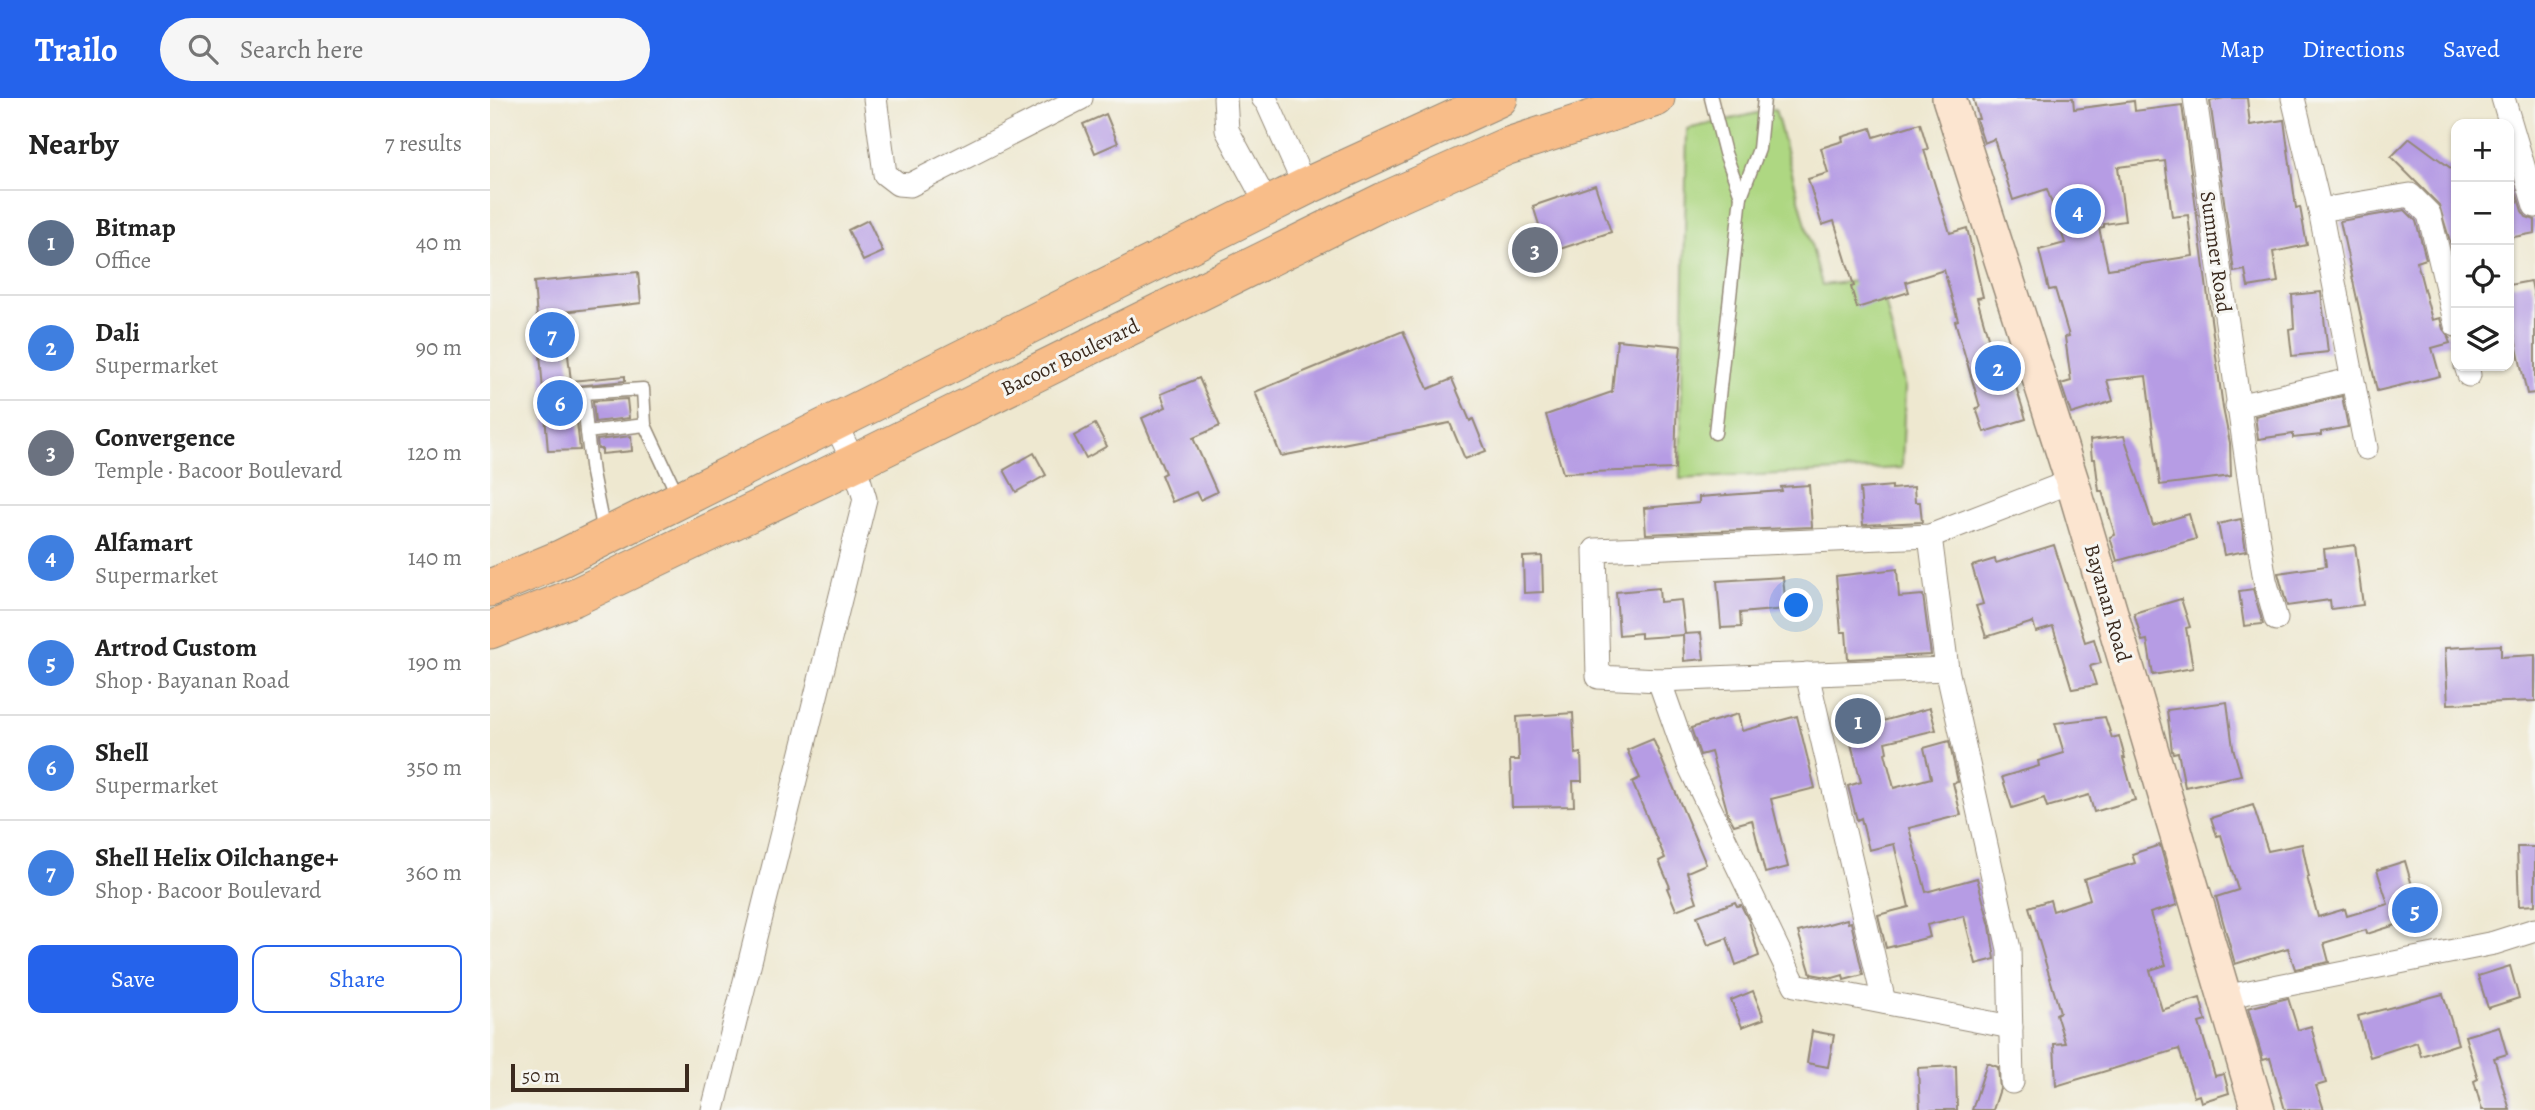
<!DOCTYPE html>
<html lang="en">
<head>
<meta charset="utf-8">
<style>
  :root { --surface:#fff; --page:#f6f6f6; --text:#222; --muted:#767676; --line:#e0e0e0; --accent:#2563eb }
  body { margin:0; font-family:Alegreya,serif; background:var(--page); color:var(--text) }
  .controls { position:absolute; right:21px; top:21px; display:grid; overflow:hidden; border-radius:14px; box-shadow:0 2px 5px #0004 }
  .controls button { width:63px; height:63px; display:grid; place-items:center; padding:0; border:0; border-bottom:2px solid var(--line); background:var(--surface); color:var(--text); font:35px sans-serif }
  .scale { position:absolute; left:21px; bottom:18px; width:178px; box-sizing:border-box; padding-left:7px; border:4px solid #3b2a1e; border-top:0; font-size:19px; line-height:24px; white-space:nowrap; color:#3b2a1e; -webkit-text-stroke:5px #f6f6f2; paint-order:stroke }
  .you { position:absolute; left:1307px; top:508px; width:24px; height:24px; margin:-18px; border:5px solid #fff; border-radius:50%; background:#1a73e8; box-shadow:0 0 0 10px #1a73e833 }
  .badge { display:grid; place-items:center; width:46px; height:46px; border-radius:50%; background:var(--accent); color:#fff; font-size:23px; font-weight:700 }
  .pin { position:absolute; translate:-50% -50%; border:4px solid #fff; box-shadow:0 2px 7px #0006 }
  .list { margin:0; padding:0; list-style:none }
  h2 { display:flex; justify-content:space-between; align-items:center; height:91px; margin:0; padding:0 28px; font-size:30px }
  h2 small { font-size:23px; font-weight:400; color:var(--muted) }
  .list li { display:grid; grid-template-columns:46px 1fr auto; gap:21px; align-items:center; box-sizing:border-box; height:105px; padding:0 28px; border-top:2px solid var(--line) }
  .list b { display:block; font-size:26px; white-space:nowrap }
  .list p { margin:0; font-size:23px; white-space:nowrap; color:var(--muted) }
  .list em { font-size:23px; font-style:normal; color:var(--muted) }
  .actions { display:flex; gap:14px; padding:21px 28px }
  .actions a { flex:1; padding:16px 0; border:2px solid var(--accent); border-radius:14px; text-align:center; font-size:24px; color:var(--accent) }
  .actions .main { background:var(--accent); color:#fff }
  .icon { flex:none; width:38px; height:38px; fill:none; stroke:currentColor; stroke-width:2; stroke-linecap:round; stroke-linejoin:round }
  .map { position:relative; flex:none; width:2045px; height:1012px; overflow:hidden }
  header { display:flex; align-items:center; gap:42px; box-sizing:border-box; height:98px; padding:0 35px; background:var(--accent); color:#fff }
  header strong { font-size:33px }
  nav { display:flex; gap:38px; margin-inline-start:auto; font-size:24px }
  .search { width:490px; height:63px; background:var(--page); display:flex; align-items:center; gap:18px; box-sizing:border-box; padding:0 24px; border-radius:38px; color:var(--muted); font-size:26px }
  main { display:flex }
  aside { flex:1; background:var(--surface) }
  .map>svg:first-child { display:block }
</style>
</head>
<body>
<header>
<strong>Trailo</strong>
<div class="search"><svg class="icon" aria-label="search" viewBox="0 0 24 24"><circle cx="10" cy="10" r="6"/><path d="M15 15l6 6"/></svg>Search here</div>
<nav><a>Map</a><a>Directions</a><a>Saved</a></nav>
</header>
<main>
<aside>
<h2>Nearby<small>7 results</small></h2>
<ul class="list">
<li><span class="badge" style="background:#5c6f8a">1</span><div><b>Bitmap</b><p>Office</p></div><em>40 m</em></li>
<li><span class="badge" style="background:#3f7fe0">2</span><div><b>Dali</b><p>Supermarket</p></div><em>90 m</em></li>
<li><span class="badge" style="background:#6b7280">3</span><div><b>Convergence</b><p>Temple · Bacoor Boulevard</p></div><em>120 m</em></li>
<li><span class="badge" style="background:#3f7fe0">4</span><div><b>Alfamart</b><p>Supermarket</p></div><em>140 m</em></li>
<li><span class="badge" style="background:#3f7fe0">5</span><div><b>Artrod Custom</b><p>Shop · Bayanan Road</p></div><em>190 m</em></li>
<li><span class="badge" style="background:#3f7fe0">6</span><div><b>Shell</b><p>Supermarket</p></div><em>350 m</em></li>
<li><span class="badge" style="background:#3f7fe0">7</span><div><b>Shell Helix Oilchange+</b><p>Shop · Bacoor Boulevard</p></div><em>360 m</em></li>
</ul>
<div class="actions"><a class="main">Save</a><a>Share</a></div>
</aside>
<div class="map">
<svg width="2045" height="1012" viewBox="0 0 2045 1012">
  <rect width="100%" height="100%" fill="#f6f6f2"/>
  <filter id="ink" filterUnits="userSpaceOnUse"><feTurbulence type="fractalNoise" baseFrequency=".0143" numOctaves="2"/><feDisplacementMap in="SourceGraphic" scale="14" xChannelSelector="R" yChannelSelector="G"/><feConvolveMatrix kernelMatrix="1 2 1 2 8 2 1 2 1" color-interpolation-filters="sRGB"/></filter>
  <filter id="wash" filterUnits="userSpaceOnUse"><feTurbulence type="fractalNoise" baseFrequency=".00686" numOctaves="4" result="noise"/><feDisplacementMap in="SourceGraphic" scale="28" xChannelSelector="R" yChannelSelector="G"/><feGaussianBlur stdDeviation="1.57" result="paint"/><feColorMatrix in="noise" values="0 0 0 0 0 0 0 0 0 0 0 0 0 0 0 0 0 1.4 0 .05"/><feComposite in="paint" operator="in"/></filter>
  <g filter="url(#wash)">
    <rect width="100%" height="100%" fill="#eee8d0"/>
    <path fill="#aed782" stroke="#748050" stroke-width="2" d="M1285,11L1332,187L1390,180L1415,290L1412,370L1190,381L1197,31Z"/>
    <g id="blocks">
      <g fill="#b69ce4" fill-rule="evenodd">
        <path d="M1483,0H1583L1584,11L1644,3L1645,13L1692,7L1733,310L1740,345L1741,378L1670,387L1656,278L1617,282L1623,303L1581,316L1571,286L1581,283L1575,239L1579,238L1565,191L1559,192L1549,152L1575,145L1557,91L1523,102L1504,41L1494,45L1486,21H1489ZM1675,63L1682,119L1698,117L1703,158L1618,171L1609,130L1614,129V126L1635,123L1628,69Z"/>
        <path d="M1734,0H1757L1760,27L1794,22L1806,110L1810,109L1817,147L1783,154L1788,184L1758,189L1755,172L1744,174L1720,3Z"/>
        <path d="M616,16L628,45L605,55L593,26Z"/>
        <path d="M1430,25L1438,51L1434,52L1460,135L1477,130L1493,199L1487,200L1501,250L1517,245L1525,275L1522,276L1536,321L1494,334L1486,310L1490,309L1465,223L1468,222L1454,172L1416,184L1419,194L1367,210L1361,189L1364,188L1344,123L1332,127L1318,81L1338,75L1331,50L1353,43L1352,39L1381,30L1384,39Z"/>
        <path d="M1920,40L1966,74V152L1963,153L1949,107L1901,59Z"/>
        <path d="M2019,71L2032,113L2036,119L2045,122V135L2019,140Z"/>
        <path d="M1105,87L1121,134L1058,155L1043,108Z"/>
        <path d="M1915,112L1926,123L1936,161L1927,164L1942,222L1950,220L1953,231L1960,240H1958L1960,245L1942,250L1950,278L1887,293L1850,123Z"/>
        <path d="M378,122L393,154L373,163L358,132Z"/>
        <path d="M148,174L151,205L73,214L81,283L135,278V283L88,288L84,296L90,352L58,353L44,184Z"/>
        <path d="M2041,183L2045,203V295L2037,296L2019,213V187Z"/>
        <path d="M1831,194L1838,254L1802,258L1799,231L1804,230L1802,197Z"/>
        <path d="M913,233L938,291L962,281L980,323L983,321L996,353L975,361L960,325L791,358L765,294Z"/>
        <path d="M1127,242L1191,248L1187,291L1185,371L1073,375L1056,317L1122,294Z"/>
        <path d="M709,280L730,328L703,340L727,394L710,402L706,394L682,404L671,377L675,375L652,320L676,309L671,296Z"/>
        <path d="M1852,298L1858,329L1831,334V337L1803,340V336L1768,341L1765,318Z"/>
        <path d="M137,301L139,320L105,324L103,303Z"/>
        <path d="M605,326L617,348L596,360L584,338Z"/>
        <path d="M141,338L142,353L112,356V351H108L107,342Z"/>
        <path d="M1634,338L1663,427L1699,416L1706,441L1627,463L1620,439L1625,437L1612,393H1609L1605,361H1602L1600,342Z"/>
        <path d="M544,355L556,377L526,394L514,372Z"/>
        <path d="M1319,387L1322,429L1156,436L1154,410L1209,405V399L1292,393L1291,389Z"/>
        <path d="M1402,388V391L1424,389L1425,404H1430L1432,424L1373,427L1370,391Z"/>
        <path d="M1751,421L1756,453L1734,457L1728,426Z"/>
        <path d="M1564,447L1595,544L1604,541L1611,565L1600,568L1606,587L1582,591L1563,529L1546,534L1543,524L1496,539L1486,508L1493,506L1482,468L1505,461L1506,465Z"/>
        <path d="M1865,447L1873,507L1841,511L1840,502L1797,508L1788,475L1836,468L1834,451Z"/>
        <path d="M1052,458L1053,494L1034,495L1033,459Z"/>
        <path d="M1407,471L1409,499L1433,497L1441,557L1358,561L1356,534H1351L1346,478Z"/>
        <path d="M1293,479L1296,511L1250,515L1251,529L1231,530L1227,483Z"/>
        <path d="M1169,490L1170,504L1191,502L1195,536L1211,535L1214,561L1194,563L1193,537L1151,540V535L1129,537L1126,494Z"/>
        <path d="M1763,491L1773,526L1754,528L1749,493Z"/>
        <path d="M1691,501L1700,529L1696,530L1703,570L1663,577L1657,542L1652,543L1644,515Z"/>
        <path d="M2011,547V559L2045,557V603L1958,606L1955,550Z"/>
        <path d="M1737,604L1743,650L1751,677L1695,689L1688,654L1683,655L1682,653L1677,612Z"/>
        <path d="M1440,610L1446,632L1395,644L1397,654L1395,655L1404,690L1441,680L1434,650L1459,643L1468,684L1463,685L1471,717L1419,730L1436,794L1487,780L1500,828L1505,861L1486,866L1474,818L1437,827L1440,839L1396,850L1388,817L1419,809L1404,746L1379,752L1371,720L1367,722L1358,688L1371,684L1355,623L1387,614L1389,624Z"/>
        <path d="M1083,615L1085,656L1091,655L1092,683H1083L1084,708L1022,709L1020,662H1029L1027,619Z"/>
        <path d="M1248,616L1252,633L1307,618L1325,690L1281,701L1298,769L1275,775L1262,722L1244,727L1238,716L1221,654L1210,657L1201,630Z"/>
        <path d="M1615,619L1622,640L1629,638L1635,660H1633L1645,702L1604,714L1599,697L1557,709L1554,700L1522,710L1512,679L1549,668L1548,663L1574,655L1565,625Z"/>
        <path d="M1163,641L1216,766L1197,774L1207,804L1186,812L1177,790L1180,789L1169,763L1175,760L1142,684L1150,680L1137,652Z"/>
        <path d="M1763,707L1778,753L1812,746L1819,779H1817L1828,819L1855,811L1857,818L1898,806L1887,772L1915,763L1931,819L1877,836L1876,832L1834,845L1839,864L1805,871L1798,850L1745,866L1726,799L1748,792L1731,737L1727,738L1721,720Z"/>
        <path d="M1670,747L1687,807L1660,815L1676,867L1660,872L1672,912L1710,900L1716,923L1709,925L1725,978L1734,976L1739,995L1711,1004L1709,997L1704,999L1689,951L1566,988L1564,946L1575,945L1566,916L1570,914L1539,809L1560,802L1563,813L1600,801L1594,781L1645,765L1642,756Z"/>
        <path d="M2027,749H2045V807L2029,808Z"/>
        <path d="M1245,804L1247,808L1251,807L1259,823L1269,858L1246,867L1237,840L1218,847L1207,818Z"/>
        <path d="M1357,821L1358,825L1361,824L1373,877L1354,882L1353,877L1343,880L1321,876L1308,834Z"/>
        <path d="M2020,868L2029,900L1998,910L1988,878Z"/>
        <path d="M1263,893L1274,921L1252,929L1241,902Z"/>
        <path d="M1953,896L1968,946L1931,958L1927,944L1880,959L1868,918Z"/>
        <path d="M1798,900L1808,932L1821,928L1836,985L1826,988L1834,1012H1795L1780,960L1773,962L1758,910Z"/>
        <path d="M2009,928L2017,956L2004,960L2020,1012H1992L1984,983L1988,981L1975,938Z"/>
        <path d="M1322,933L1344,937L1338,969L1317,965Z"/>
        <path d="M1497,965L1508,969L1510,991L1503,1012H1482Z"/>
        <path d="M1466,968L1467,1012H1430L1428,970Z"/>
      </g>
    </g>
  </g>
  <g filter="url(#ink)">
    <use href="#blocks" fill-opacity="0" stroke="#948977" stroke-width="2"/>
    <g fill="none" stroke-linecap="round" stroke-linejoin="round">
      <g stroke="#948977" stroke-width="15">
        <g id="service">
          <path d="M1221,0L1235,55L1251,98"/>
          <path d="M97,334L93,295L153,291L155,327L188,398"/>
          <path d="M1225,335L1251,98L1269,51L1274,0"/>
          <path d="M114,434L102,375L97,334L155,327"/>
        </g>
      </g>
      <g stroke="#948977" stroke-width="25">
        <g id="minor">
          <path d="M385,0L395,76L408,86L420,87L591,0"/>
          <path d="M735,0L737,32L778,108"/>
          <path d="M773,0L777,4L815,89"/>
          <path d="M1705,0L1763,407L1775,482L1786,521"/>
          <path d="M1803,0L1830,112L1876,350"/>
          <path d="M2013,0L2045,108"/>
          <path d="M1830,112L1920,97L1939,116L1966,227"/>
          <path d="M1976,268L1979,277"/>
          <path d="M1747,308L1861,282"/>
          <path d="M1440,438L1457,571L1519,851L1522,984"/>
          <path d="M1457,571L1169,582L1108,579L1105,452L1440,438L1582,383"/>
          <path d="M1317,576L1394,904"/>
          <path d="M1169,582L1199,667L1305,887L1521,929"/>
          <path d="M1734,899L2004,845L2045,832"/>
          <path d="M223,1012L375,401L364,365L345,325"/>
        </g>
      </g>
      <g stroke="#948977" stroke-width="36">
        <path id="secondary" d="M1459,0L1582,383L1768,1012"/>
      </g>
      <g stroke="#948977" stroke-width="39">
        <g id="primary">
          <path d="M0,490L72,460L177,408L815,89L1009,0"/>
          <path d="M0,532L85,499L364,365L894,103L1015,49L1166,0"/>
        </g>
      </g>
      <use href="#service" stroke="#fff" stroke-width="12"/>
      <use href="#minor" stroke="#fff" stroke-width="23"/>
      <use href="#secondary" stroke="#fce5d0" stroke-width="33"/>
      <use href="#primary" stroke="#f8bd89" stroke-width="37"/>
    </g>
  </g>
  <g text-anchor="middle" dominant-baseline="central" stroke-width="6" stroke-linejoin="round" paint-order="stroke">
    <g font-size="21" fill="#3b2a1e" stroke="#f6f6f2">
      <text transform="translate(1726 154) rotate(82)">Summer Road</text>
      <text transform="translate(580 259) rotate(-26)">Bacoor Boulevard</text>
      <text transform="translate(1618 505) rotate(74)">Bayanan Road</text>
    </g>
  </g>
</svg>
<div class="controls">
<button>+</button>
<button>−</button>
<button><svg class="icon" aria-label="locate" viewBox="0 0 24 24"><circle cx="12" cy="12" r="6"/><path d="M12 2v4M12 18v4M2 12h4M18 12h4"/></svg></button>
<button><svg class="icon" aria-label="layers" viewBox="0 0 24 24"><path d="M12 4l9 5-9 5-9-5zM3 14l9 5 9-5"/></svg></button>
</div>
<div class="scale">50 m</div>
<div class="you"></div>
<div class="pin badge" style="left:1368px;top:623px;background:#5c6f8a">1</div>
<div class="pin badge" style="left:1508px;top:270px;background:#3f7fe0">2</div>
<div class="pin badge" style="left:1045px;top:152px;background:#6b7280">3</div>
<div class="pin badge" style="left:1588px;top:113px;background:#3f7fe0">4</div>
<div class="pin badge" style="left:1925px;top:812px;background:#3f7fe0">5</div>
<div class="pin badge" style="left:70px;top:305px;background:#3f7fe0">6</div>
<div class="pin badge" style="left:62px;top:237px;background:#3f7fe0">7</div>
</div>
</main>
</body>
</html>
